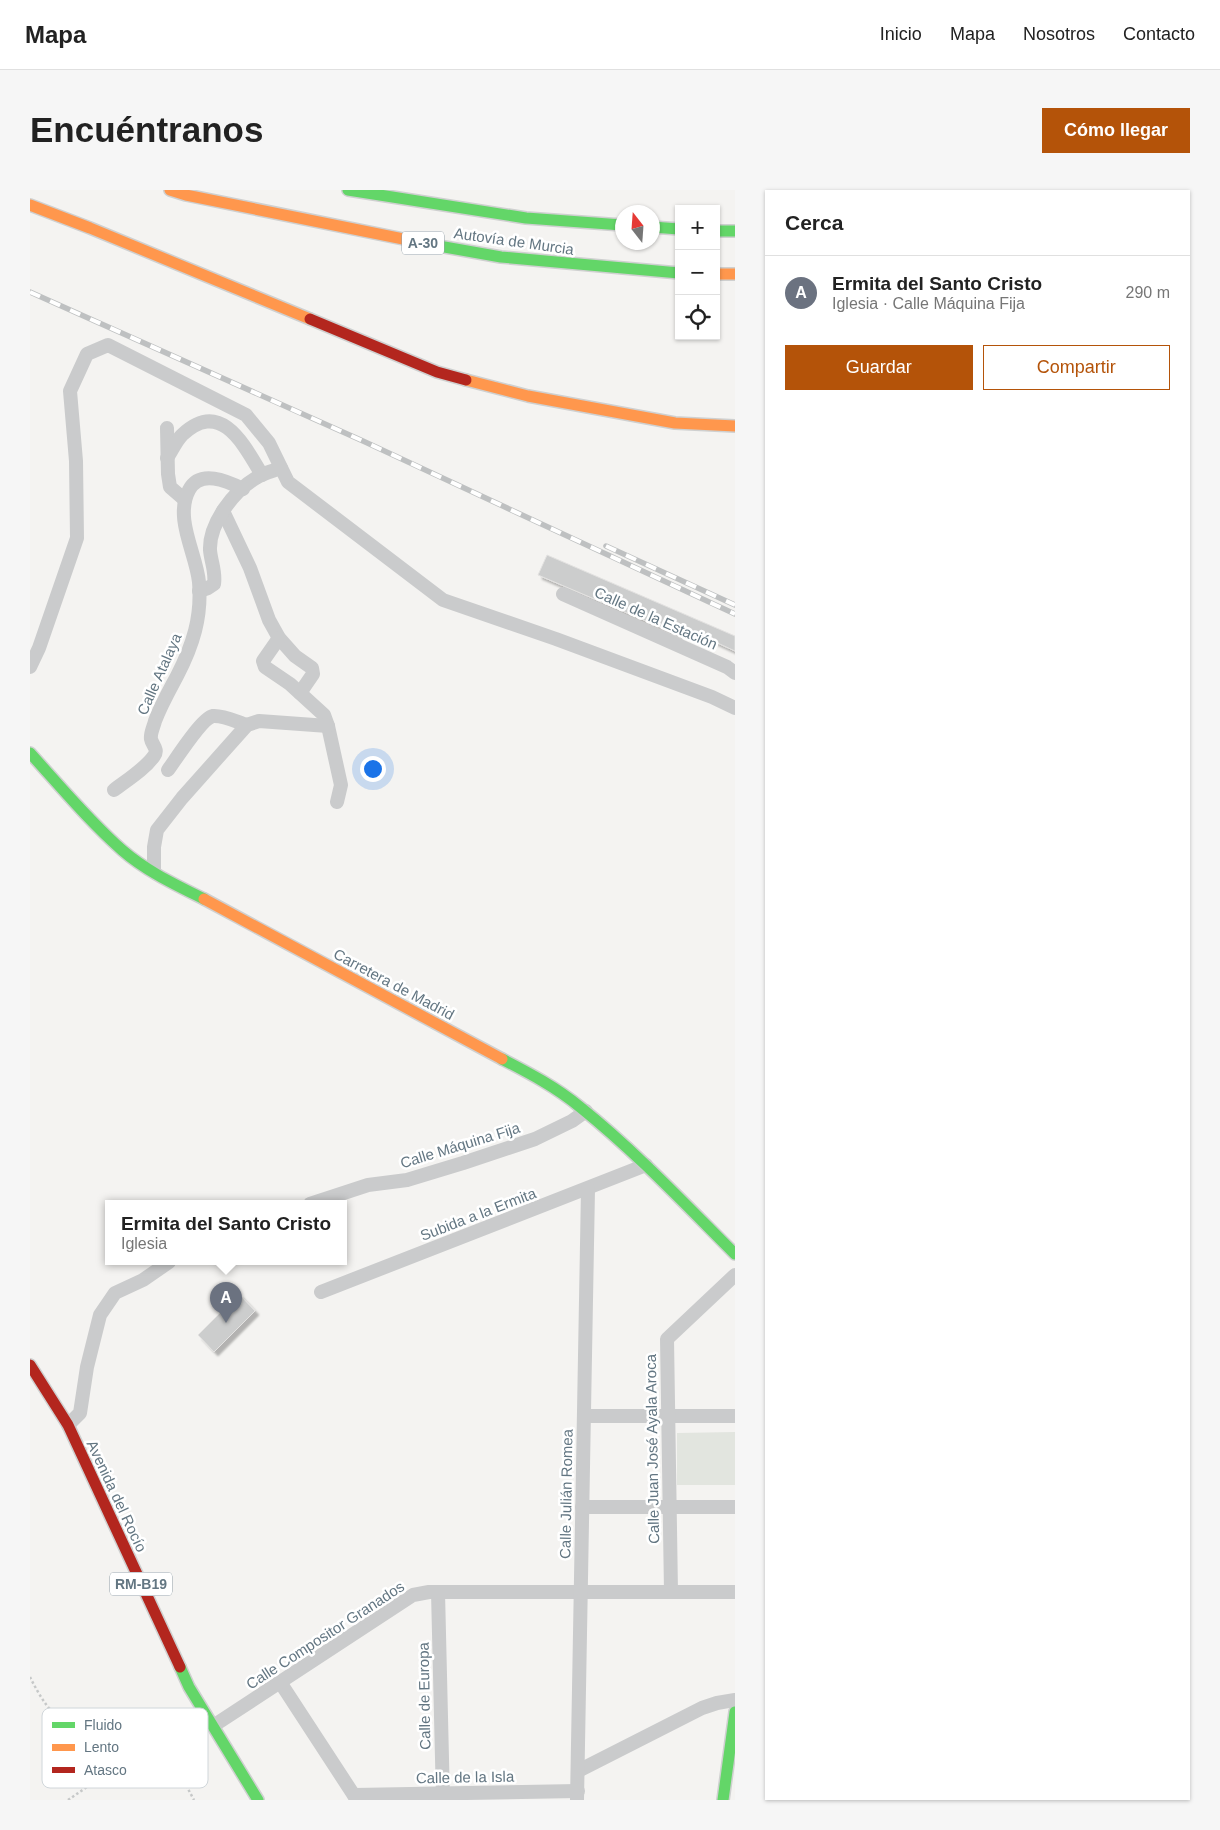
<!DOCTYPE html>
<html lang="es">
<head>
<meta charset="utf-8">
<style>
  :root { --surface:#fff; --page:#f6f6f6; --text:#222; --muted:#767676; --line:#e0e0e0; --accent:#b45309 }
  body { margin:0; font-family:Arial,sans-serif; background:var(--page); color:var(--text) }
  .controls { position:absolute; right:15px; top:15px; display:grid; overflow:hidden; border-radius:0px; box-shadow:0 1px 4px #0004 }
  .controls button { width:45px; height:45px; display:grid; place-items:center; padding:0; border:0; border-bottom:1px solid var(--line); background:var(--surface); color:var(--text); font:25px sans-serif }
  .compass { position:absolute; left:585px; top:15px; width:45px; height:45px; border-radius:50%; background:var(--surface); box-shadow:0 1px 4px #0004; rotate:343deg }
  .you { position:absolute; left:342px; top:578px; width:18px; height:18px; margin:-12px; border:4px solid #fff; border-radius:50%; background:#1a73e8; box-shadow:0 0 0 8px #1a73e833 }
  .badge { display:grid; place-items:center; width:32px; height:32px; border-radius:50%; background:var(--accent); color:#fff; font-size:16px; font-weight:700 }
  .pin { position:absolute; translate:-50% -41px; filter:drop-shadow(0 1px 2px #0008) }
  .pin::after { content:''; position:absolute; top:26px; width:18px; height:15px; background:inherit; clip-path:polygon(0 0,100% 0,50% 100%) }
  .popup { position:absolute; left:75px; top:1010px; width:242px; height:65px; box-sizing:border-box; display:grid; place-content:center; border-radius:0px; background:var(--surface); filter:drop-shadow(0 1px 4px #0005); font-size:16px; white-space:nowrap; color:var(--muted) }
  .popup b { font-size:19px; color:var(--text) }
  .popup::after { content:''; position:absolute; left:50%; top:100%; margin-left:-10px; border:10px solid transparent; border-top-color:var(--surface) }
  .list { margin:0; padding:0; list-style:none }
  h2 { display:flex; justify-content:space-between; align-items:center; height:65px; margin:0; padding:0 20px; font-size:21px }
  h2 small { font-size:16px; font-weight:400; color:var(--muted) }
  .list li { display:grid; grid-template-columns:32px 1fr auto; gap:15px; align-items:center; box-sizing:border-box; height:75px; padding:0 20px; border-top:1px solid var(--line) }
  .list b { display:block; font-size:19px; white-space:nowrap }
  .list p { margin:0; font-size:16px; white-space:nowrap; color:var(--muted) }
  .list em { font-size:16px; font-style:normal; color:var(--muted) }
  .actions { display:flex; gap:10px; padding:15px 20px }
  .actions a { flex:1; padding:11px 0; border:1px solid var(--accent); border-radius:0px; text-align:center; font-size:18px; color:var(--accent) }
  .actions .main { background:var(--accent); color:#fff }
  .icon { flex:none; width:28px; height:28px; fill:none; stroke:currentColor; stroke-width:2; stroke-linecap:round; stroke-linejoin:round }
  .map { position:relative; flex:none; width:705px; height:1610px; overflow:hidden; border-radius:0px }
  header { display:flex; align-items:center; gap:30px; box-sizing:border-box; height:70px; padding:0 25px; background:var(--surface); border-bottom:1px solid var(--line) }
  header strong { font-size:24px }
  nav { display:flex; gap:28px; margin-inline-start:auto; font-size:18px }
  .intro { display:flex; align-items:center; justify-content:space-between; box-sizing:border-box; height:120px; padding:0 30px }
  h1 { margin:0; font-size:35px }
  .button { padding:12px 22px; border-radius:0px; background:var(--accent); color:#fff; font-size:18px; font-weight:700 }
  main { display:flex; gap:30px; padding:0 30px }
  aside { flex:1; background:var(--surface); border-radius:0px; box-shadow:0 1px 4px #0004 }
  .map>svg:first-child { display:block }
</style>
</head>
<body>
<header>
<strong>Mapa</strong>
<nav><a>Inicio</a><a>Mapa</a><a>Nosotros</a><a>Contacto</a></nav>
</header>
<div class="intro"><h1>Encuéntranos</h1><a class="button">Cómo llegar</a></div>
<main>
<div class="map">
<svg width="705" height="1610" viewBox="0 0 705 1610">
  <defs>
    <filter id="shadow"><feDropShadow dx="4" dy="4" stdDeviation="1" flood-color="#0004"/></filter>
  </defs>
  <rect width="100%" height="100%" fill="#f4f3f1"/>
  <path fill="#e2e5df" d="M705,1242V1295H647V1243Z"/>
  <g fill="#cccdcd" stroke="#e3e2e1" filter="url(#shadow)">
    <path d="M517,365L705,446V461L653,437L649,445L508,385Z"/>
    <path d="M209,1104L225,1121L184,1162L168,1145Z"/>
  </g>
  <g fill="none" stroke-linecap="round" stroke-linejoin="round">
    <g stroke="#cfd0d0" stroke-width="14">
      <g id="fast">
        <path d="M318,0L496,28L592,35"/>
        <path d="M622,37L649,39"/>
        <path d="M686,41H705"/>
        <path d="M403,55L471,67L649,83"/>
        <path d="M0,563C30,596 59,631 92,660C116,681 146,695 174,709"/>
        <path d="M472,869C499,883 526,897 550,917C605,961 655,1014 705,1064"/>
        <path d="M150,1477L159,1497L228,1610"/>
        <path d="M693,1610L705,1522"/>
      </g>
    </g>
    <g stroke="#cfd0d0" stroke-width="14">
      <g id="slow">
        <path d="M140,0L156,5L403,55"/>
        <path d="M0,15L60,38L280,129"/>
        <path d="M686,84H705"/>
        <path d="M436,190L498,206L645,233L705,236"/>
        <path d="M174,709L472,869"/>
      </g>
    </g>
    <g stroke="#cfd0d0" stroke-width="14">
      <g id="jam">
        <path d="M280,129L407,182L436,190"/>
        <path d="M0,1175L38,1235L150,1477"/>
      </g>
    </g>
    <g stroke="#c6c8c8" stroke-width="2.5" stroke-dasharray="2.5 2.5" stroke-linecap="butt">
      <path d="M0,1487C5,1497 11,1508 18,1517C36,1537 98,1545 124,1551"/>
      <path d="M130,1547L164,1610"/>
      <path d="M38,1610L124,1551L159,1529"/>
    </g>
    <g stroke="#cacbcc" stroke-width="14">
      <path d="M137,238L138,284L140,297L155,310"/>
      <path d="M137,268C142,261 146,251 152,245C191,208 214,255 232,285"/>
      <path d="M193,321L220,378L239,430L249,448L265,466L282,478L283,484L270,503"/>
      <path d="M169,401L178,398L184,394C186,382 181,372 180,360C179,333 204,301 226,288C233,283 243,281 251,278"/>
      <path d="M533,404L697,477L705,483"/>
      <path d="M249,448L233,471L235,477L260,494L294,525L298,536L311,595L307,612"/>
      <path d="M0,477L9,458L47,348L46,271L40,201L57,164L78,155L216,225L239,253L258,292L413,410L526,449L682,507L705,518"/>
      <path d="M138,580C146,569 172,528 183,526C193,525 207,532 217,535"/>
      <path d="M84,600C97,590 115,579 124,566C129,559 122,555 121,549C120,543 124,536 125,531C131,515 139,501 147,486C163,455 172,427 169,392C166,363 144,328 159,300C170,279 197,291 213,299"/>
      <path d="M124,681V657L127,640L152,608L217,535L229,531L298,536"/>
      <path d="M280,1014L338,995L377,990L433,973L505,949L542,931L556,921"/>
      <path d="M291,1102L616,975"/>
      <path d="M554,1226H705"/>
      <path d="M38,1235L50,1223L57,1177L70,1125L85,1103L113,1090L139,1072"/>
      <path d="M552,1317H705"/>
      <path d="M408,1402L413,1610"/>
      <path d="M641,1402L637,1149L705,1085"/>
      <path d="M250,1492L327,1610"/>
      <path d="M183,1536L383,1405L399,1402H705"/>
      <path d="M548,1581L672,1518L687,1513L705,1510"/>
      <path d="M324,1605L548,1601"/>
      <path d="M547,1610L558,999"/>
    </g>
    <use href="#fast" stroke="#63d668" stroke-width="11"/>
    <use href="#slow" stroke="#ff974d" stroke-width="11"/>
    <use href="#jam" stroke="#b3261e" stroke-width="11"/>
    <g stroke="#bec0c1" stroke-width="5.5">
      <g id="rail">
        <path d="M0,102L333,251L705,424"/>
        <path d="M576,356L705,415"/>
      </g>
    </g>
    <use href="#rail" stroke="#fff" stroke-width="4" stroke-dasharray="11" stroke-linecap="butt"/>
  </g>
  <g text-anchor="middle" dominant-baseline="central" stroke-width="5" stroke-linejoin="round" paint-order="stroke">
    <g fill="#fff" stroke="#929fa8" stroke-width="1">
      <rect x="372" y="41.5" width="42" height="23" rx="4"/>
      <rect x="80" y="1382.5" width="62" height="23" rx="4"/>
    </g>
    <g font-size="14" font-weight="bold" fill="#637682">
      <text x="393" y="53">A-30</text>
      <text x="111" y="1394">RM-B19</text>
    </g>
    <g font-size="15" fill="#637682" stroke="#fff">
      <text transform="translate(484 51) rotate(8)">Autovía de Murcia</text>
      <text transform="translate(626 428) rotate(24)">Calle de la Estación</text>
      <text transform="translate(129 484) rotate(-66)">Calle Atalaya</text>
      <text transform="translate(364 794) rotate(28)">Carretera de Madrid</text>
      <text transform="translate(430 955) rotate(-17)">Calle Máquina Fija</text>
      <text transform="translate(448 1024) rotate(-21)">Subida a la Ermita</text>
      <text transform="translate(622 1259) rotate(-91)">Calle Juan José Ayala Aroca</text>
      <text transform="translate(536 1304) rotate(-89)">Calle Julián Romea</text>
      <text transform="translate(87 1306) rotate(65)">Avenida del Rocío</text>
      <text transform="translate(295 1445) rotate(-33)">Calle Compositor Granados</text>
      <text transform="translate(394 1506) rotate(-91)">Calle de Europa</text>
      <text transform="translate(435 1587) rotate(-1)">Calle de la Isla</text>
    </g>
  </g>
  <rect x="12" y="1518" width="166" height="80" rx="8" fill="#fff" stroke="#d0d6da" stroke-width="1"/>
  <rect x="22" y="1532" width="23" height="6" fill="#63d668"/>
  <rect x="22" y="1554" width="23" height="7" fill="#ff974d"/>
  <rect x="22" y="1577" width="23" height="6" fill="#b3261e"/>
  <g font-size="14" fill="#637682">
    <text x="54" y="1540">Fluido</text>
    <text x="54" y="1562">Lento</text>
    <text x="54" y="1585">Atasco</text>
  </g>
</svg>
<div class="controls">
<button>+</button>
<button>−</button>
<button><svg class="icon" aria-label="locate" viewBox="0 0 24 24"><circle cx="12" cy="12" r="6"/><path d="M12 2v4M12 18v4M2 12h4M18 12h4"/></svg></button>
</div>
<svg class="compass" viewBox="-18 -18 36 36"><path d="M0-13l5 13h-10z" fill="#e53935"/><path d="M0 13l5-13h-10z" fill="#767676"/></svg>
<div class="you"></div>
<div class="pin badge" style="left:196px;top:1133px;background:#6b7280">A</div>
<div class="popup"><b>Ermita del Santo Cristo</b>Iglesia</div>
</div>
<aside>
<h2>Cerca<small></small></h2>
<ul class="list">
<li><span class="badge" style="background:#6b7280">A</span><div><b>Ermita del Santo Cristo</b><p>Iglesia · Calle Máquina Fija</p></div><em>290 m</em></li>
</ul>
<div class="actions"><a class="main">Guardar</a><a>Compartir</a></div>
</aside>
</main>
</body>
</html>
